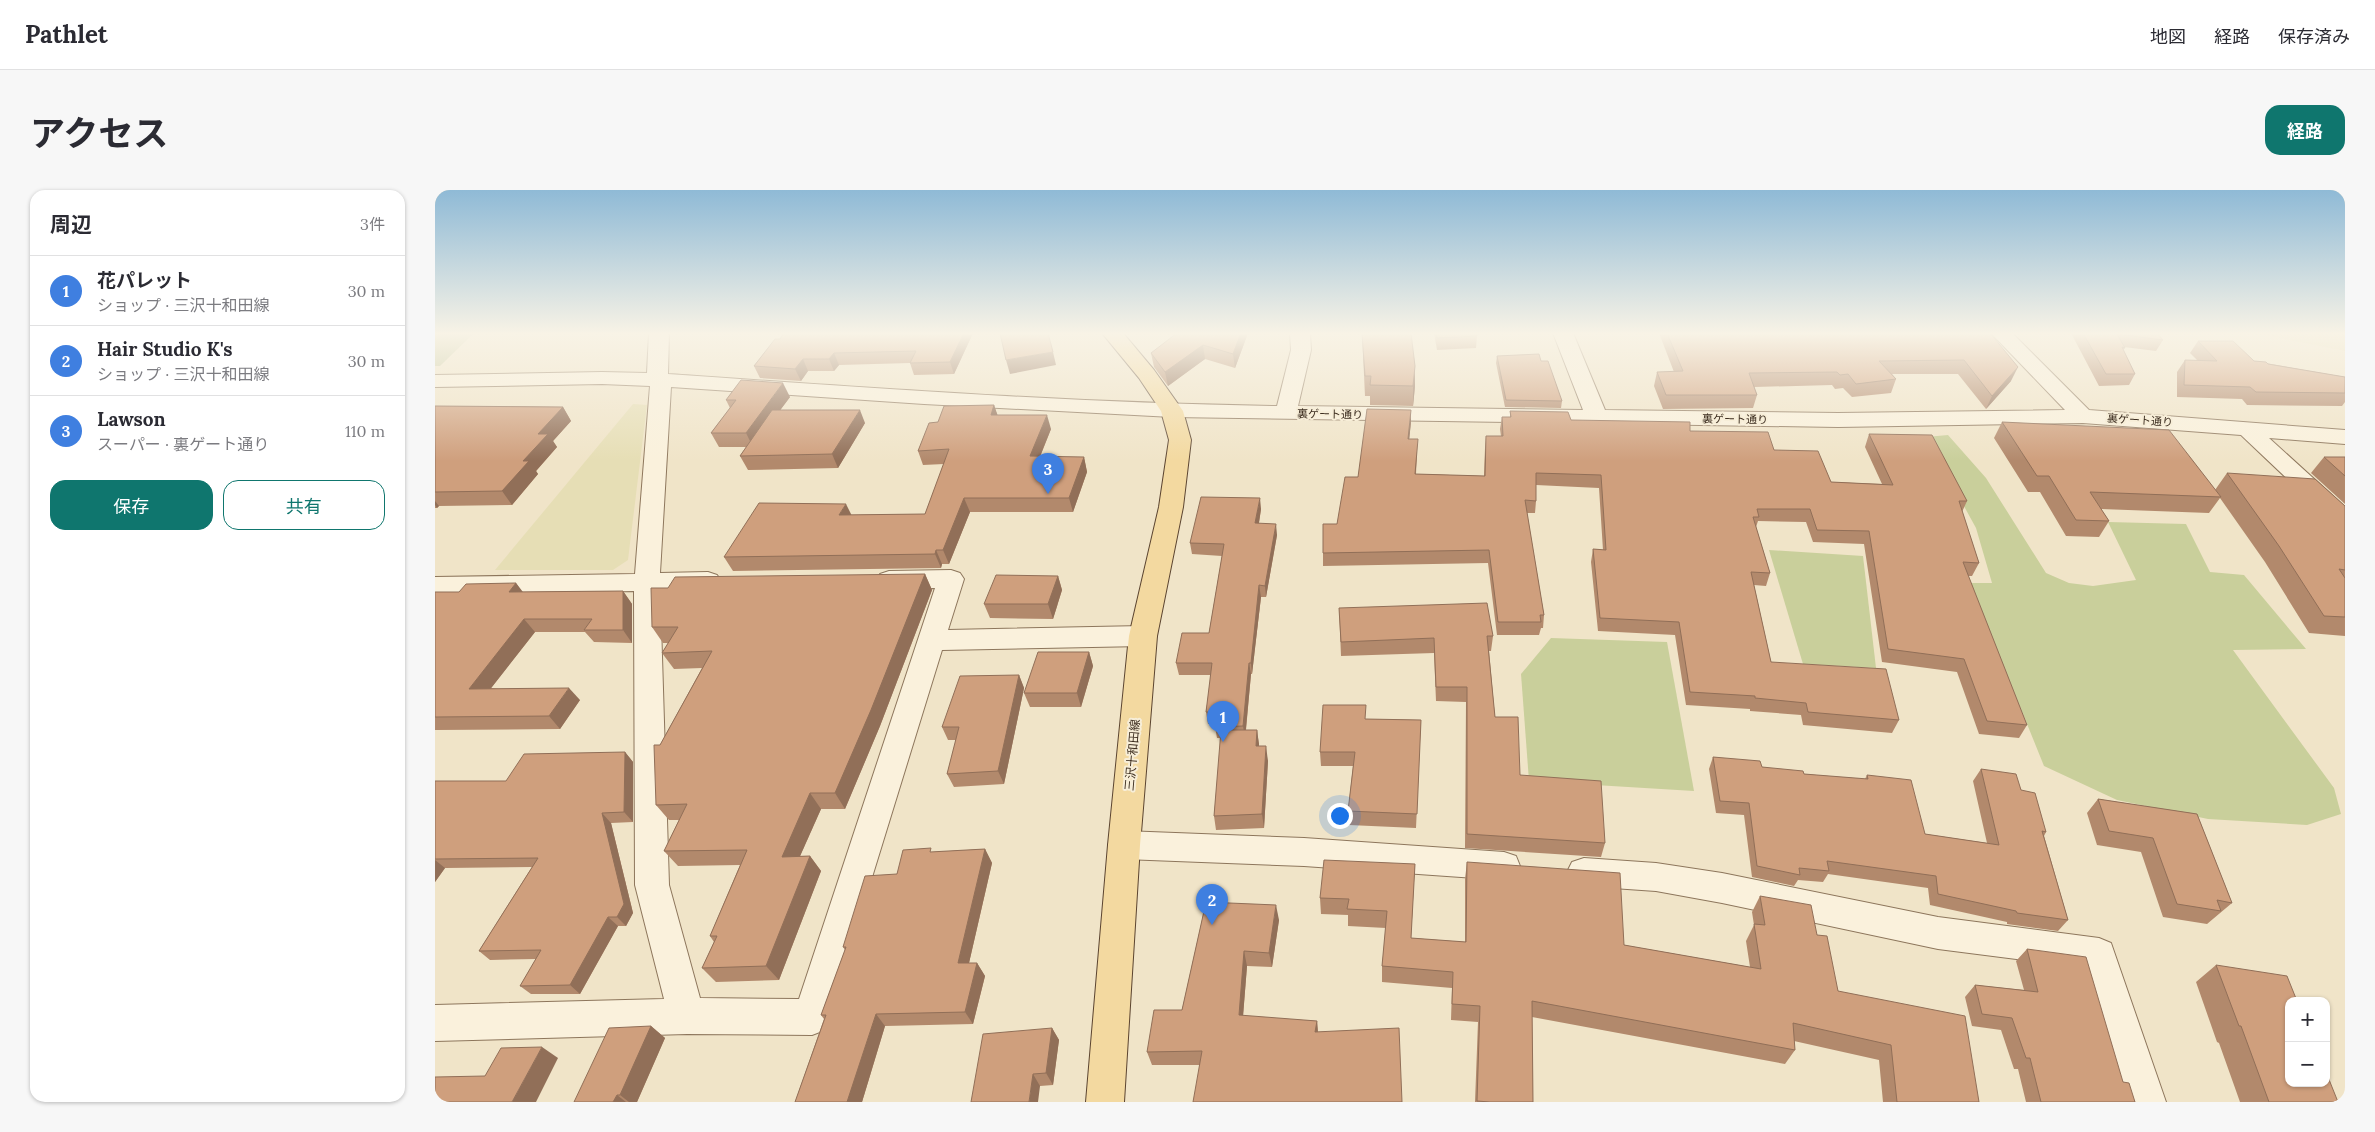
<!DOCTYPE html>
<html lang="ja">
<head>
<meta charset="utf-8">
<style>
  :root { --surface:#fff; --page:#f7f7f7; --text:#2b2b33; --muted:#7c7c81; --line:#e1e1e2; --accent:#0f766e }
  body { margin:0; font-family:Lora,"Noto Sans JP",serif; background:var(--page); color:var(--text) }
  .controls { position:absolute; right:15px; bottom:15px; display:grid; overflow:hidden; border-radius:10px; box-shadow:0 1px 4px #0004 }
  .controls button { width:45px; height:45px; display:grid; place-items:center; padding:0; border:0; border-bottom:1px solid var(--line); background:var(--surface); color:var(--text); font:25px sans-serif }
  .you { position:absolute; left:904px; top:625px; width:18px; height:18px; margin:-12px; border:4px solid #fff; border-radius:50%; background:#1a73e8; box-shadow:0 0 0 8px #1a73e833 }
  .badge { display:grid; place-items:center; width:32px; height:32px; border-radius:50%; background:var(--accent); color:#fff; font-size:16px; font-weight:700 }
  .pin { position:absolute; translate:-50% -41px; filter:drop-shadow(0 1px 2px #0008) }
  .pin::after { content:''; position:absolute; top:26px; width:18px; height:15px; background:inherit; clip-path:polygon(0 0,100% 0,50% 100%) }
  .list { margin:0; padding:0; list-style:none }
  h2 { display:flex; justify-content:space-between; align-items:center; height:65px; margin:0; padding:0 20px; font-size:21px }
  h2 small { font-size:16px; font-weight:400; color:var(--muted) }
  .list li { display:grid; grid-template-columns:32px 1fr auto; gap:15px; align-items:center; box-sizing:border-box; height:70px; padding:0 20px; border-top:1px solid var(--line) }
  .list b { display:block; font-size:19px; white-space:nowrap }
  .list p { margin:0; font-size:16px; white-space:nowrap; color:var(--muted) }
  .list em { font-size:16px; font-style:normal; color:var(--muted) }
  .actions { display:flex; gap:10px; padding:15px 20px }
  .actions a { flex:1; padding:11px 0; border:1px solid var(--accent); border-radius:15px; text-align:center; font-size:18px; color:var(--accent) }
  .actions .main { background:var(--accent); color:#fff }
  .map { position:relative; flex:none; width:1910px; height:912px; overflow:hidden; border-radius:15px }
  header { display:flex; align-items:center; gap:30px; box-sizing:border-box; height:70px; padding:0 25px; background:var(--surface); border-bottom:1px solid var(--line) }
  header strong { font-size:24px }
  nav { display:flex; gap:28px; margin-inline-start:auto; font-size:18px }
  .intro { display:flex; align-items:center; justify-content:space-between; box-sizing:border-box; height:120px; padding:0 30px }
  h1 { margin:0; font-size:35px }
  .button { padding:12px 22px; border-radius:15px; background:var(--accent); color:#fff; font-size:18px; font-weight:700 }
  main { display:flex; gap:30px; padding:0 30px }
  aside { flex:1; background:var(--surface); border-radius:15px; box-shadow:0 1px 4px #0004 }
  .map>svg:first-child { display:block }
</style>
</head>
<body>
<header>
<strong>Pathlet</strong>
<nav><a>地図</a><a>経路</a><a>保存済み</a></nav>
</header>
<div class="intro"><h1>アクセス</h1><a class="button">経路</a></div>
<main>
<aside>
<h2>周辺<small>3件</small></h2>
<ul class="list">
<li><span class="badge" style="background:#3f7fe0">1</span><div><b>花パレット</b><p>ショップ · 三沢十和田線</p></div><em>30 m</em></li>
<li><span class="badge" style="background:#3f7fe0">2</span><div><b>Hair Studio K's</b><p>ショップ · 三沢十和田線</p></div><em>30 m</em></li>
<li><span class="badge" style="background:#3f7fe0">3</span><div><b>Lawson</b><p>スーパー · 裏ゲート通り</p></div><em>110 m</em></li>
</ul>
<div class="actions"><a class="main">保存</a><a>共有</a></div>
</aside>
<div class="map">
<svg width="1910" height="912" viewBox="0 0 1910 912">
  <rect width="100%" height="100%" fill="#f0e4c8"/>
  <g fill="#e6deb5">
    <path d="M1820,143H1910V161Z"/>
    <path d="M198,214L212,215L193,370L178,380H60Z"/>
  </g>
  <g fill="#c9cf9b">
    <path d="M1513,245L1551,288L1611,383L1634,393L1658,396L1701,390L1673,332L1751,334L1775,382L1809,385L1871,459L1798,460L1899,598L1906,624L1872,635L1773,629L1682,610L1609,576L1535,393H1557L1541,338L1491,247Z"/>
    <path d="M1334,360L1428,366L1441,478L1368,474Z"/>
    <path d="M1116,448L1232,452L1259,601L1094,591L1086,484Z"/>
  </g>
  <path fill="#bfc49a" d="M0,143H39L5,176H0Z"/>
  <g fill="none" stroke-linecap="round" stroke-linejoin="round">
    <g stroke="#8d765c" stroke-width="2">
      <g id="minor">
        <path d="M214,143H234L233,184C436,198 639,213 842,216L856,160L855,143H875L876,160L863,216L1148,220L1118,143H1138L1170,220L1403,223L1630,220L1556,143H1577L1654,220L1910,240V254L1834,248L1910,317V338L1901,335L1806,245L1648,233L1403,237L737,227L489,214L236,197L225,383L273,382L282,385L286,391L282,397L273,400L225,401L234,695L265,808L364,809L500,398L454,399L445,396L441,390L445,384L454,381L516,380L525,383L529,389L513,440L708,436L718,439L722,446L718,453L708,456L507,460L390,840L377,845L252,844L0,851V815L229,809L200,695L199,401L0,405V387L200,384L215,196L167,194L0,197V185L167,182L212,183Z"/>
        <path d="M689,641L869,648L1069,662L1081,666L1085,676L1081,686L1069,690L869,676L689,669L678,665L673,655L678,645Z"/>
        <path d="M1149,668L1221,673L1287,683L1503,727L1664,748L1676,753L1731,912H1693L1651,778L1503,759L1287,713L1221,701L1149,696L1137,692L1132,682L1137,672Z"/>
      </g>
    </g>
    <g stroke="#5b4430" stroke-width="2">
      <path id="major" d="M667,143H688L719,180L748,221L756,250L748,317L722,446L705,655L689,912H651L673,655L694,446L724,317L734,250L726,221L704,188Z"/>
    </g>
    <use href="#minor" fill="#faf1dc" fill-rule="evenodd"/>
    <use href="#major" fill="#f3d9a0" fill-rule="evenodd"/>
  </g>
  <g fill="#b2896c">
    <path d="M538,143L519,184L479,185L475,173L404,175L399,181H373L366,191L325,188L319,176L340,149Z"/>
    <path d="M813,143L800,178L770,169L733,196L719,177L716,163Z"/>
    <path d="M927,143H976L980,196L978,216L935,215V206H930Z"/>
    <path d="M999,143H1041L1042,146L1041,158L1002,160Z"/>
    <path d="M1224,143H1555L1576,191L1551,219L1523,184H1457L1461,189L1456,203L1417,207L1408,198L1400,199L1397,195L1319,197L1322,205L1318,218L1228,219L1219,196L1222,182H1239Z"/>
    <path d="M1636,143H1722L1728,150L1721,161L1689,157L1690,158L1688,160L1700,184L1694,195L1664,196Z"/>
    <path d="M1763,151L1819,171L1910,187V212L1907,216L1812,215L1807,209L1742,207V182L1750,170L1763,171L1755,163Z"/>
    <path d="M1062,166L1106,171L1127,211L1126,218L1070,217L1061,173Z"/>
    <path d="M355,207L345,220L430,233L403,278L313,280L305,266L311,257H284L276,243L295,218L291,210Z"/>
    <path d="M559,215L562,225L616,239L605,267H649L652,282L638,322H535L514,374H507L506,378L298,381L289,367L416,325L490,324L509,274L488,275L483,261L503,232Z"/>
    <path d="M0,216L128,217L136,231L118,251L122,257L101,281L103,284L77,315L4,316L2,318H0Z"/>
    <path d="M1075,221L1136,230L1255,241L1339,260L1396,292L1447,294L1430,257L1434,244L1532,311L1527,322L1544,373L1537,386H1533L1592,535L1584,548L1544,544L1522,482L1447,472L1429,354L1378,352L1371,332L1323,331L1321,337L1335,383L1331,396L1319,395L1336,472L1464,530L1457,543L1368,535L1366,525L1315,521V519L1251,515L1240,445L1163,441L1156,372L1158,359L1168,360L1164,298L1101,295V311L1100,323H1092L1109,425L1108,438H1106L1104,445H1062L1053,373L888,376V363L902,334L923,287L976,232L974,249L982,262L981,284L1049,286L1050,258L1051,246H1066L1065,239L1067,227H1075Z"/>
    <path d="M1567,232L1780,300L1792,283L1910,316V446L1874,443L1830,372L1785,308L1774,323L1666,319L1674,331L1664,347L1631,346L1605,302H1593L1559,248Z"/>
    <path d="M1889,267H1910V314L1876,283Z"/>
    <path d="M826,319L824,333L842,345L831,407H826L817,484H816L811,540H822L824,556L833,571L829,638L781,640L779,626L786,548H782L780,537V534H773L771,522L776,485H744L741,473L774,443L787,366L757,364L755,353Z"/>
    <path d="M490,384L497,400L445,536L410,619H386L365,666H375L386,681L344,790L281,792L267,778L279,752L275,746L305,675L243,676L229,661L244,630H234L221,615L225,555L267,478L239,479L227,463L233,453H228L217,437L233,398Z"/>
    <path d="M623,386L627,400L618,429L555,428L549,414Z"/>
    <path d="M81,393L87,402L188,401L197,414V453L159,452L150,442H100L56,498L145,510L125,539L0,540V402H24Z"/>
    <path d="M904,418L1058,446L1056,461H1054L1060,527L1085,585L1170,653L1166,667L1030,658L1031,512L1001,511L999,463L906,466Z"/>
    <path d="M654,462L658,476L646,517H595L589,503Z"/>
    <path d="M584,485L589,498L569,594L519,597L512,584L521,550H513L507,537Z"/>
    <path d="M931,529L986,530L981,638L914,635L913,621L918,576H886L885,562Z"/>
    <path d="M190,562L198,572V632L176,633L198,723L191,736H183L145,804H96L85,796L101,769L55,770L44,761L97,677L10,678L0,692V591H71Z"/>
    <path d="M1278,567L1327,577L1369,584L1430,589L1432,585L1490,644L1552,653L1538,591L1546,579L1586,600L1611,642L1609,646L1633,730L1623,741L1572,734V732L1495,715L1493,698L1393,684L1388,692L1363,690L1359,696L1317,687L1309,625L1281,623L1274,579Z"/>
    <path d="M1663,609L1762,624L1797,713L1772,734L1728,727L1706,662L1662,655L1652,623Z"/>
    <path d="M550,659L557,673L534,773H542L550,786L538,834L450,836L427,912H360L389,829L386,825L410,760L408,757L462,684L499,662Z"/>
    <path d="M1032,672L1189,755L1315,777L1311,751L1319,735L1317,722L1325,706L1382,745L1403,801L1544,912H1448L1444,870L1359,851L1360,860L1350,874L1097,827L1098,912H1040L1043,832L1016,830L1017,798L947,792V776L951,738L913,736V725L886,724L885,708L980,674L976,748L1030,752V689Z"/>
    <path d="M771,712L844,730L837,777L812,776L808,826L882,831L883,842L765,875H717L712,862L747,820Z"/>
    <path d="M1592,759L1688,892L1700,912H1591L1583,879H1579L1566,840L1537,836L1530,807L1540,795L1589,800L1581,771Z"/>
    <path d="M1781,775L1903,912H1805L1784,853L1782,852L1761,792Z"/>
    <path d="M216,836L230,848L202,912H139Z"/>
    <path d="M617,838L624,850L618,895L605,896L536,912Z"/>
  </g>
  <g fill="#916f58">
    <path d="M529,143H538L519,184L515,172Z"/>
    <path d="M806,143H813L800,178L798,164Z"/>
    <path d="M768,155L770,169L733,196L730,182Z"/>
    <path d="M618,162L621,175L575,184L571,170Z"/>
    <path d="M399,163L404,175L399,181L394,169Z"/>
    <path d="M368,169L373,181L366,191L360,179Z"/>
    <path d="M980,176V196L978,216V196Z"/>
    <path d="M1583,177L1576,191L1551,219L1557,206Z"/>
    <path d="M348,193L355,207L318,257L311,243Z"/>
    <path d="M559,215L564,229L556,225Z"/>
    <path d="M128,217L136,231L118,251L122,257L101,281L103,284L77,315L67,301L88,271L103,244Z"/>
    <path d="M425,220L430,233L403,278L397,264Z"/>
    <path d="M976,220V232L973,261V249Z"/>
    <path d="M612,225L616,239L599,281L595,266Z"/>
    <path d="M649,267L652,282L638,322L634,308Z"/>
    <path d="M529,308L535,322L514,374L508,360Z"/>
    <path d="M825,308L826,319L822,345L820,333Z"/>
    <path d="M0,311L4,316L2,318L0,315Z"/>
    <path d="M411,314L418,328L404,325Z"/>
    <path d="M841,334L842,345L831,407L830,396Z"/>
    <path d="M501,360L507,374L506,378L500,364Z"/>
    <path d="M490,384L497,400L445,536L410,619L400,603Z"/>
    <path d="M623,386L627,400L618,429L613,414Z"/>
    <path d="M81,393L91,406L74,402Z"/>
    <path d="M824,395L826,407L817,484L816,473Z"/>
    <path d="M188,401L197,414V453L188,440Z"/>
    <path d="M89,429L100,442L46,511L34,499Z"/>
    <path d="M654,462L658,476L646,517L642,503Z"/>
    <path d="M814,473L816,484L810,548L808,536Z"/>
    <path d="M584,485L589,498L569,594L563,581Z"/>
    <path d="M134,498L145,510L125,539L114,526Z"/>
    <path d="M822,540L824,554L823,571L821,556Z"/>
    <path d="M831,556L833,571L829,638L827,624Z"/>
    <path d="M190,562L198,572V632L189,622Z"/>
    <path d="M375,603L386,619L358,682L347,667Z"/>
    <path d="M167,623L176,633L198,723L191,736L182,727Z"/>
    <path d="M550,659L557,673L531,786L523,773Z"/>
    <path d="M375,666L386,681L344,790L331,776Z"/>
    <path d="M0,670L10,678L0,692Z"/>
    <path d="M841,715L844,730L837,777L834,763Z"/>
    <path d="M173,727L183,736L145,804L135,795Z"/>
    <path d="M809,761L812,776L807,839L804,825Z"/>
    <path d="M542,773L550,786L538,834L530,822Z"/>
    <path d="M441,824L450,836L427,912H412Z"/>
    <path d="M882,831L883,844L880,842Z"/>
    <path d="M216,836L230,848L202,912H194L185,905Z"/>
    <path d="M617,838L624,850L618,895L611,883Z"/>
    <path d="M107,857L123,868L101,912H77Z"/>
    <path d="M598,884L605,896L603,912H594Z"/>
    <path d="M182,905L191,912H178Z"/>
  </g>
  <g fill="#cf9f7d" stroke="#916f58">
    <path d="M349,143H529L515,172L475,173L481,161L399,163L394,169H368L360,179L319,176L340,149H345Z"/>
    <path d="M565,143H613L618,162L571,170Z"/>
    <path d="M742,143H806L798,164L768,155L730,182L716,163Z"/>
    <path d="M927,143H976L980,176L978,196L935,195L936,186H930Z"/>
    <path d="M1001,143H1041L1042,146L1002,148Z"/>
    <path d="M1232,143H1555L1583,177L1557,206L1529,170L1444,171L1461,189L1421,194L1413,184L1405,185L1402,182L1314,183L1322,205H1231L1222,182L1248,181Z"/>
    <path d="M1648,143H1722L1728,150L1682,144L1690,158L1687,157L1700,184H1671Z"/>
    <path d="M1763,151H1798L1819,171L1831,172L1833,174L1910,187V203L1821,202L1815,197L1749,195L1750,170L1782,171Z"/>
    <path d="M1104,164L1106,171H1113L1127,211L1071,210L1062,166Z"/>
    <path d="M306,190L348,193L311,243H276L301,210H291Z"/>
    <path d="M559,215L556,225H612L595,266L649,267L634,308H529L508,360H501L500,364L289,367L324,313L411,314L404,325L490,324L514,259L483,261L494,233L503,232L509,216Z"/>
    <path d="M0,216L128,217L103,244H113L88,271H94L67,301L0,302Z"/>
    <path d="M932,219L976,220L973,249H983L980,284L1050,286L1051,246H1068L1067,227H1076L1075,221L1133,222L1136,230L1255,232V241L1333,242L1339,260L1383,261L1396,292L1458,295L1434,244L1497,245L1532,311H1524L1544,373L1528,372L1592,535L1552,531L1529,469L1453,459L1434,341L1382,340L1375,319H1322L1324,327H1318L1335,383L1316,382L1336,472L1451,479L1464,530L1373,522L1371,513L1320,508V506L1255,502L1244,432L1165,428L1158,359L1171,360L1166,285L1101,283V311L1090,310L1109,425H1105L1106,432H1063L1054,360L888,363V334H902L910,287H923Z"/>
    <path d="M337,220H425L397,264L305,266Z"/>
    <path d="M1567,232L1734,240L1786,307L1655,302L1674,331L1641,330L1614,286H1602Z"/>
    <path d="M1889,267H1910V286Z"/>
    <path d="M1792,283L1880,289L1910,316V380L1904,379L1910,388V427L1889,426L1844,356Z"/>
    <path d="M766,307L825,308L820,333L841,334L830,396L824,395L816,473H814L808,536L780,537L781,522H771L777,473H741L747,443H774L789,354L755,353Z"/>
    <path d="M490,384L436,520L400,603H375L347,667L375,666L331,776L267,778L282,746H275L312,660L229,661L252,614L221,615L219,555H225L277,461L227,463L243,437H217L216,398H233L240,387Z"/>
    <path d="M561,385L623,386L613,414H549Z"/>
    <path d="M81,393L74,402L188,401V440H149L157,429H89L34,499L134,498L114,526L0,527V402H24L31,394Z"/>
    <path d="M1052,413L1058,446H1052L1060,527H1083L1085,585L1166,591L1170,653L1032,644V497H1001L999,448L906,452L904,418Z"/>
    <path d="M603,462H654L642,503H589Z"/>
    <path d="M584,485L563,581L512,584L524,537H507L525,486Z"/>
    <path d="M888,515H931L930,529L986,530L982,624L913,621L920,562H885Z"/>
    <path d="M786,540H822L821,556H831L827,624L779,626Z"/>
    <path d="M190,562L189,622L167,623L189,714L182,727H173L135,795L85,796L106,760L44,761L103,668L0,669V591H71L89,564Z"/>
    <path d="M1278,567L1325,571L1327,577L1368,581L1369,584L1433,589L1432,585L1476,590L1490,644L1564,655L1546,579L1581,584L1586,600L1600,603L1611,642L1607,641L1633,730L1582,723L1581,721L1503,704L1501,686L1392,671L1394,681L1364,678L1365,685L1322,676L1314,613L1285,611Z"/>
    <path d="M1663,609L1762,624L1797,713L1782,710L1786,721L1742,714L1718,648L1674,641Z"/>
    <path d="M496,658L495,662L550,659L523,773H542L530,822L441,824L412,912H360L391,825H386L411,757H408L430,686L462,684L468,660Z"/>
    <path d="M889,670L980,674L976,748L1031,752L1032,672L1185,683L1189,755L1326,779L1319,734L1330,735L1325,706L1376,715L1382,745L1392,746L1403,801L1530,826L1544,912H1462L1456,855L1358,833L1360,860L1097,811L1098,912H1055L1042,911L1045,816L1017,814L1018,782L947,776L952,721L912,719L914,709L885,708Z"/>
    <path d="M771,712L841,715L834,763L809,761L804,825L882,831L880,842L964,838L967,912H758L767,861L712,862L719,820H747Z"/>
    <path d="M1592,759L1651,767L1688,892L1694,893L1700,912H1606L1595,868H1591L1577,828L1547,824L1540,795L1603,802Z"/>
    <path d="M1781,775L1852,786L1862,811H1854V893H1891V882L1903,912H1834L1806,836H1804Z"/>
    <path d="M216,836L185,905H182L178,912H139L174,838Z"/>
    <path d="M617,838L611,883L598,884L594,912H536L548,844Z"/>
    <path d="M107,857L77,912H0V887L50,886L66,858Z"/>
  </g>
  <linearGradient id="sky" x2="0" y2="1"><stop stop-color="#8fbad6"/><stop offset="0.53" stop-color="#f8f3e6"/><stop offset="1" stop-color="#f8f3e6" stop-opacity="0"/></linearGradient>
  <rect width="1910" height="271" fill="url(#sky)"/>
  <g text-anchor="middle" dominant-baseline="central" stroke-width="4" stroke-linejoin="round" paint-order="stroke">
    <g font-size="11" fill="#3d2e20" stroke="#f7eed8">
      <text transform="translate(895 224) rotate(1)">裏ゲート通り</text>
      <text transform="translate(1300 229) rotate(1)">裏ゲート通り</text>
      <text transform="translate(1705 230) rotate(4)">裏ゲート通り</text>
    </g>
    <g font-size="12" fill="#3d2e20" stroke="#f7eed8">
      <text transform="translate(697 565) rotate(-85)">三沢十和田線</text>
    </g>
  </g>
</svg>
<div class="controls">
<button>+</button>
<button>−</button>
</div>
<div class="you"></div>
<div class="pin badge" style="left:788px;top:552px;background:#3f7fe0">1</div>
<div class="pin badge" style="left:777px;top:735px;background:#3f7fe0">2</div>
<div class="pin badge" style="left:613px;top:304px;background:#3f7fe0">3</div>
</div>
</main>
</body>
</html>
